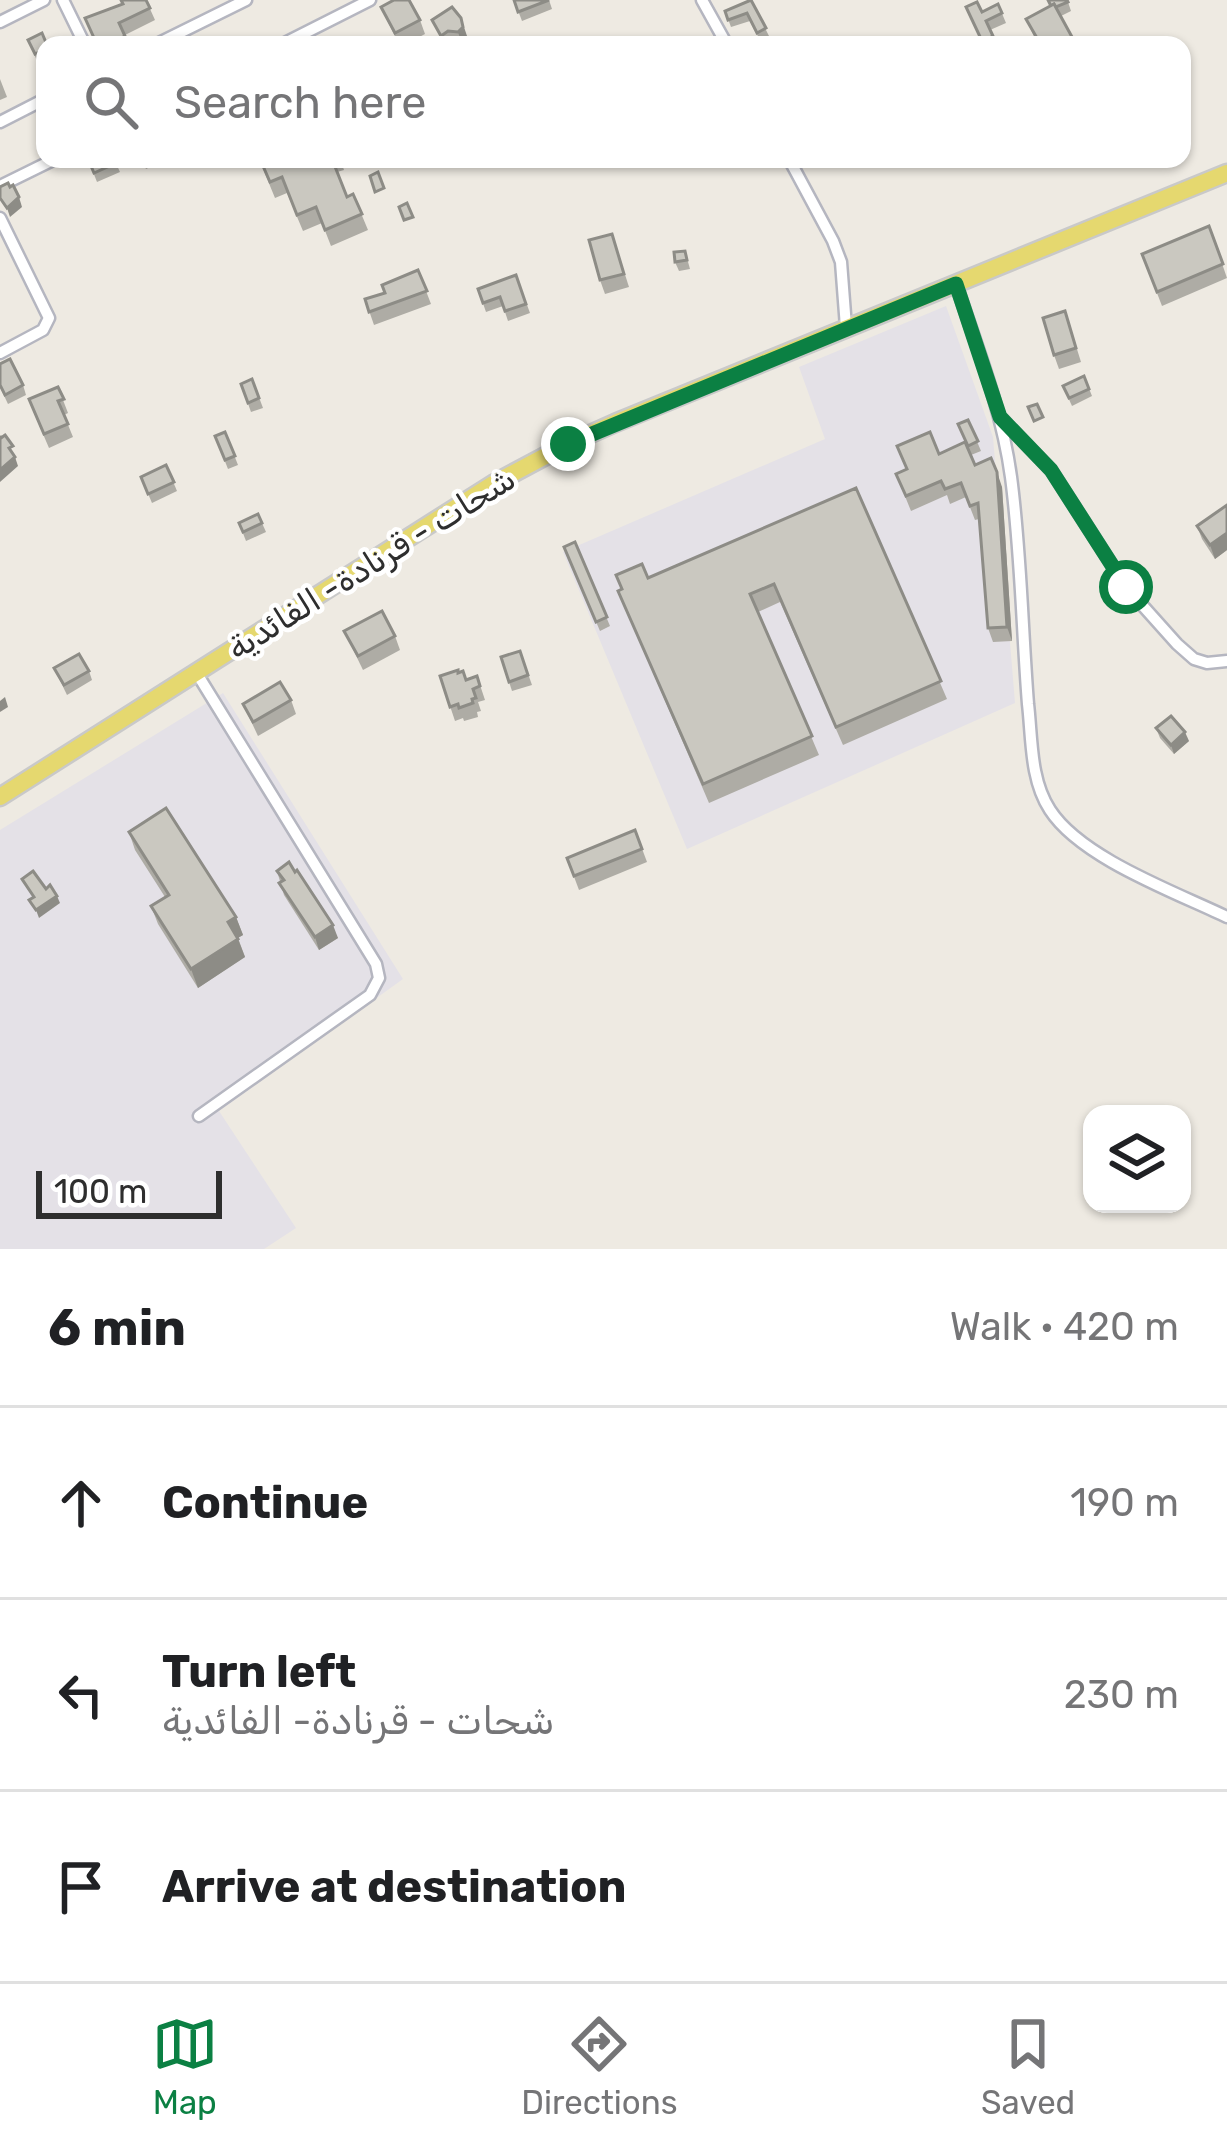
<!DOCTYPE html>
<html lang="en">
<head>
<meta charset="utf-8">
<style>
  :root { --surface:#fff; --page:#f6f6f6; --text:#202124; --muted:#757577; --line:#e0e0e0; --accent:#0b8043 }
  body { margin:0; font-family:Rubik,Cairo,sans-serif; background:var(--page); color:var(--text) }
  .controls { position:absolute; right:36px; bottom:36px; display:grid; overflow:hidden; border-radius:24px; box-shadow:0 3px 9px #0004 }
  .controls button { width:108px; height:108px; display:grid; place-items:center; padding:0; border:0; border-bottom:3px solid var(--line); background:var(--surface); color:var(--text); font:60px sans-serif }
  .scale { position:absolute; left:36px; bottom:30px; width:186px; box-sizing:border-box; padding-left:12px; border:6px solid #2e2e2e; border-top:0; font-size:33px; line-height:42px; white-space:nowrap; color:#2e2e2e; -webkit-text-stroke:9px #fff; paint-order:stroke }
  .stop { position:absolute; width:36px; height:36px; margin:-27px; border:9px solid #0b8043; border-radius:50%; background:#fff }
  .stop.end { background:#0b8043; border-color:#fff; box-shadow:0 3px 12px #0008 }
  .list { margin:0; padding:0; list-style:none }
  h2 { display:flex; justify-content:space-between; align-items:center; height:156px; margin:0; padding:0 48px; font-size:51px }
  h2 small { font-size:39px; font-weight:400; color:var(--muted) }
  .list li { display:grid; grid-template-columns:78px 1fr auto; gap:36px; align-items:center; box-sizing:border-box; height:192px; padding:0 48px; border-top:3px solid var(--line) }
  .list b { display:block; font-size:45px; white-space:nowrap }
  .list p { margin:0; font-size:39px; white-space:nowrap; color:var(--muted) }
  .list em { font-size:39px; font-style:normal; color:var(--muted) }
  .icon { flex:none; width:66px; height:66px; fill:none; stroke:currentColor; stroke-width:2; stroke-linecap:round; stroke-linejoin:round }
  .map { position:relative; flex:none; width:1227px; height:1249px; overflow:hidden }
  .search { position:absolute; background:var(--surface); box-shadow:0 3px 9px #0004; left:36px; right:36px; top:36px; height:132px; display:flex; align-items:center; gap:30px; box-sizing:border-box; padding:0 42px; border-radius:24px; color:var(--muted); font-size:45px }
  .sheet { height:732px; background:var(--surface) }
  nav { display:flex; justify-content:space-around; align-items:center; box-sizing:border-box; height:168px; border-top:3px solid var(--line); background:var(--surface); font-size:33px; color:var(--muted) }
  nav a { display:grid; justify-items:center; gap:6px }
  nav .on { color:var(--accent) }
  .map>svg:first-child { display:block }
</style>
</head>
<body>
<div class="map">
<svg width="1227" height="1249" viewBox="0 0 1227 1249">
  <rect width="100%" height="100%" fill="#eeeae2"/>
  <g fill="#e4e1e7">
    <path d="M946,306L993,437L1015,703L687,849L563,552L825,439L799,367Z"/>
    <path d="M223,693L403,979L219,1111L296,1228L264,1249H0V830Z"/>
  </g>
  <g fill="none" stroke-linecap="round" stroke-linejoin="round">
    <g stroke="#b5b6c0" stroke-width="15">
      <g id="minor">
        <path d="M63,0L85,45"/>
        <path d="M702,0L727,45"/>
        <path d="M0,22L44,0"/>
        <path d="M155,45L246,0"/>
        <path d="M281,45L370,0"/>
        <path d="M0,122L45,99"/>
        <path d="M789,159L833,241L841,262L846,327"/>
        <path d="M0,186L55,159"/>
        <path d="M0,218L49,318L43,330L0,353"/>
        <path d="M956,284C977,347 1002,410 1011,477C1021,552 1022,628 1028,704C1032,738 1030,780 1050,810C1081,858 1175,892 1227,917"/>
        <path d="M1002,419L1051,470L1126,587L1177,644L1194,659L1207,663L1227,661"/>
        <path d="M196,672L376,964L379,978L370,995L199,1116"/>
      </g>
    </g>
    <g stroke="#c9c9c9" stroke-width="21">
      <path id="primary" d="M0,797L493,484L568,444L615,423L1227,173"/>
    </g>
    <use href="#minor" stroke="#fff" stroke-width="10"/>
    <use href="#primary" stroke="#e5d86f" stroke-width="16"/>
  </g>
  <g fill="#aeaca5">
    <path d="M146,0L155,20L125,35L129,45H96L85,18L123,4Z"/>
    <path d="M514,0H549L552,9L522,21Z"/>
    <path d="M751,0L769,36L760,40L750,21L731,27L725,11Z"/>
    <path d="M1068,2L1071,11L1061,16L1075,45H1038L1026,19Z"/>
    <path d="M998,4L1006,23L990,30L996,45H983L966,7L982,12Z"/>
    <path d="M381,7L420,20L425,34L404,45H399Z"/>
    <path d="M432,20L467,36L461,41L452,40L444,45Z"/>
    <path d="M28,40L45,45V60L38,63Z"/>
    <path d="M0,79L7,97L0,100Z"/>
    <path d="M88,159H114L120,172L97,182Z"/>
    <path d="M141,159H167L146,169Z"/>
    <path d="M259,159H340L344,170L337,172L347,197L353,194L368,230L331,246L322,223L303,231L287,193L275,198Z"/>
    <path d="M1209,226L1227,278L1162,306L1142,254Z"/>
    <path d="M612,234L629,287L605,294L600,280Z"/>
    <path d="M685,251L690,269L679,271L675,262Z"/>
    <path d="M418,270L431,304L374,325L365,299L385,293Z"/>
    <path d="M516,275L530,313L508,321L503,306L486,312L478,289Z"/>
    <path d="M1065,311L1081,362L1059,369L1054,355Z"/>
    <path d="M0,364L23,385L26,395L8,404L0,387Z"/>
    <path d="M1084,376L1092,396L1072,406L1063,386Z"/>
    <path d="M252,379L263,408L251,412L241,384Z"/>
    <path d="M58,387L68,413L64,415L73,437L49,448L34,413Z"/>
    <path d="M968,420L981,451L971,455L958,424Z"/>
    <path d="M225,432L238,465L228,469L215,436Z"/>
    <path d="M939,454L975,465L1002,487L1012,641L993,642L988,628L979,519L975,520L966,497L950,504L947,495L911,511L896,474Z"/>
    <path d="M166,465L177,491L152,503L141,477Z"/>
    <path d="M856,488L947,699L843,745L780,602L758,612L819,755L709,803L618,591Z"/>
    <path d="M1227,505V550L1215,559L1202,539L1197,526Z"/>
    <path d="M258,514L266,532L246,541L239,523Z"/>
    <path d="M575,542L610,626L600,631L564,547Z"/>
    <path d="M344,631L395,636L400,650L363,670Z"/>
    <path d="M520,651L532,685L512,691L501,657Z"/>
    <path d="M54,668L89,671L92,680L67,695Z"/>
    <path d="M440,676L466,680L477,676L485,700L478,702L481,711L477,712L478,717L464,721L463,718L455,721Z"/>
    <path d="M291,700L296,714L258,736L243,704Z"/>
    <path d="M1156,728L1189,741L1174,754L1160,738Z"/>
    <path d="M635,830L647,862L579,890L567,858Z"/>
    <path d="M129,832L236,917L243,935L238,938L245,957L198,988L158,924L151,906L165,897L135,850Z"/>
    <path d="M277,871L338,938L319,950L284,895Z"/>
  </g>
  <g fill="#8d8c86">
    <path d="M461,18L467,36L461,41L458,32Z"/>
    <path d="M19,197L22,207L10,217L7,208Z"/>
    <path d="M15,457L18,466L0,482V470Z"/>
    <path d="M997,472L1002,487L1012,641L1007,627Z"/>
    <path d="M1227,533V550L1215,559L1210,545Z"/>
    <path d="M5,697L8,707L0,712V701Z"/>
    <path d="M1185,732L1189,741L1174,754L1171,745Z"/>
    <path d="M57,896L60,903L39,918L36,910Z"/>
    <path d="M236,917L243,935L234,940L228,922Z"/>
    <path d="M333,925L338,938L319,950L315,937Z"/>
    <path d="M238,939L245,957L198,988L191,969Z"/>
  </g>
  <g fill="#cac8c0" stroke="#8d8c86" stroke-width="3">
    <path d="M121,0H146L150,8L119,23L125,36L108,44L95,40L85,18L123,4Z"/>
    <path d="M394,0H409L420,20L395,33L381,7Z"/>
    <path d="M514,0H549L518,12Z"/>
    <path d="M751,0L766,28L757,33L747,13L728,20L725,11Z"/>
    <path d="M1048,0H1067L1068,2L1056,7L1054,4L1051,6Z"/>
    <path d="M977,2L982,12L998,4L1002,13L986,21L993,36L982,41L966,7Z"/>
    <path d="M1054,4L1072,37L1058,45H1041L1026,19Z"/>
    <path d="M452,7L461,18L463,27L458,32L448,31L441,36L432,20Z"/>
    <path d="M42,33L47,45H45V49L35,54L28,40Z"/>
    <path d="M88,159H114L116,163L94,173Z"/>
    <path d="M260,159H332L347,197L353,194L362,214L325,230L316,207L297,215L282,177L270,182Z"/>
    <path d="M378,172L384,188L375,192L370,176Z"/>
    <path d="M8,183L10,187L13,185L19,197L7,208L0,198V187Z"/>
    <path d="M407,203L413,217L404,220L399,207Z"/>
    <path d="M1209,226L1223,264L1157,292L1142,254Z"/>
    <path d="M612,234L624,274L600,280L589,240Z"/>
    <path d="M685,251L687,260L675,262L674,252Z"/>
    <path d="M418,270L427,291L369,312L365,299L385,293L382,285Z"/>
    <path d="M516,275L526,304L505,311L500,297L483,303L478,289Z"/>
    <path d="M1065,311L1076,348L1054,355L1043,318Z"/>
    <path d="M10,359L23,385L5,395L0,385V364Z"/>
    <path d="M1084,376L1089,389L1069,398L1063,386Z"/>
    <path d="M252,379L259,398L248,403L241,384Z"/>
    <path d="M58,387L64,399L58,401L68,424L44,434L29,399Z"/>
    <path d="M1037,404L1043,417L1034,421L1028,407Z"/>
    <path d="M968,420L978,441L968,446L958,424Z"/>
    <path d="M225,432L235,456L225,460L215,436Z"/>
    <path d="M930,432L939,454L965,442L975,465L991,458L997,472L1007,627L988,628L978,503L970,506L961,483L945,489L941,481L906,496L896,474L907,469L897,446Z"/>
    <path d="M5,435L13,446L9,448L15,457L0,470V436L1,438Z"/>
    <path d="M166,465L174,482L148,494L141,477Z"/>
    <path d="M856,488L941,681L836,727L774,584L750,594L812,736L703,784L618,591L622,589L616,575L642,564L648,578Z"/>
    <path d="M1227,505V533L1210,545L1197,526Z"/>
    <path d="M258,514L262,523L243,532L239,523Z"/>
    <path d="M575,542L607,617L596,622L564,547Z"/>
    <path d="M382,611L395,636L358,656L344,631Z"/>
    <path d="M520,651L528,675L509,682L501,657Z"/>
    <path d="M79,654L89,671L64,685L54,668Z"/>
    <path d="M458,670V673L463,671L466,680L477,676L480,686L473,689L476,698L472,699L473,703L459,708L458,704L450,707L440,676Z"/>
    <path d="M280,682L291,700L253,722L243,704Z"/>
    <path d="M1171,716L1185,732L1171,745L1156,728Z"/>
    <path d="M166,808L236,917L228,922L238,939L191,969L151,906L169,895L129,832Z"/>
    <path d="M635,830L642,849L574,876L567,858Z"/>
    <path d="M289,862L295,872L297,870L333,925L315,937L279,883L284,880L277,871Z"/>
    <path d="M33,871L46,889L50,885L57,896L36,910L29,900L34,897L22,879Z"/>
  </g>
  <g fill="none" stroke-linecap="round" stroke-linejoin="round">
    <path stroke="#0b8043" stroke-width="15" d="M568,444L956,284L1000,417L1051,470L1126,587"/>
  </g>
  <g text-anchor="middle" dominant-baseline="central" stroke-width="9" stroke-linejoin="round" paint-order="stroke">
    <g font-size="33" fill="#2e2e2e" stroke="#fff">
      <text transform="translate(371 563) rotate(-32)">شحات - قرنادة- الفائدية</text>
    </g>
  </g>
</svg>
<div class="controls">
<button><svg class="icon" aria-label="layers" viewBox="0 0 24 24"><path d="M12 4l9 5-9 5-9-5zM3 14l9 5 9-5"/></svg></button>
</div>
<div class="scale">100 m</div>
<div class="stop" style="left:1126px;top:587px"></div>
<div class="stop end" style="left:568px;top:444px"></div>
<div class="search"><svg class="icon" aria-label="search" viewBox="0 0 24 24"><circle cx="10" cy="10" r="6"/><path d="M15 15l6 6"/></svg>Search here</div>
</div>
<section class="sheet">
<h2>6 min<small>Walk · 420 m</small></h2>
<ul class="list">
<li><svg class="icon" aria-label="ahead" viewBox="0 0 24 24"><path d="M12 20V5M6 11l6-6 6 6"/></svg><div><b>Continue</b></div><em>190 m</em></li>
<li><svg class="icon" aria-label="left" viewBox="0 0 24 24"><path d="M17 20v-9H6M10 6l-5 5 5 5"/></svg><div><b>Turn left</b><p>شحات - قرنادة- الفائدية</p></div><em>230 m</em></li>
<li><svg class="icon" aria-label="arrive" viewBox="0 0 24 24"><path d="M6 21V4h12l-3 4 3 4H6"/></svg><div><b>Arrive at destination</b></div></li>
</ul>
</section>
<nav>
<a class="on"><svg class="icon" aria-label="map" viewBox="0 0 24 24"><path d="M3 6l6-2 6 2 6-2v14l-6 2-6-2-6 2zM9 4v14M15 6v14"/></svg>Map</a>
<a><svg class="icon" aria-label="directions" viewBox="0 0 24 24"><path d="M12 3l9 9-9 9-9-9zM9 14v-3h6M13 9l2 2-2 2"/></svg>Directions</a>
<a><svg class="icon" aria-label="saved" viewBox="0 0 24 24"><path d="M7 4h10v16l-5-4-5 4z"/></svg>Saved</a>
</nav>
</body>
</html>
